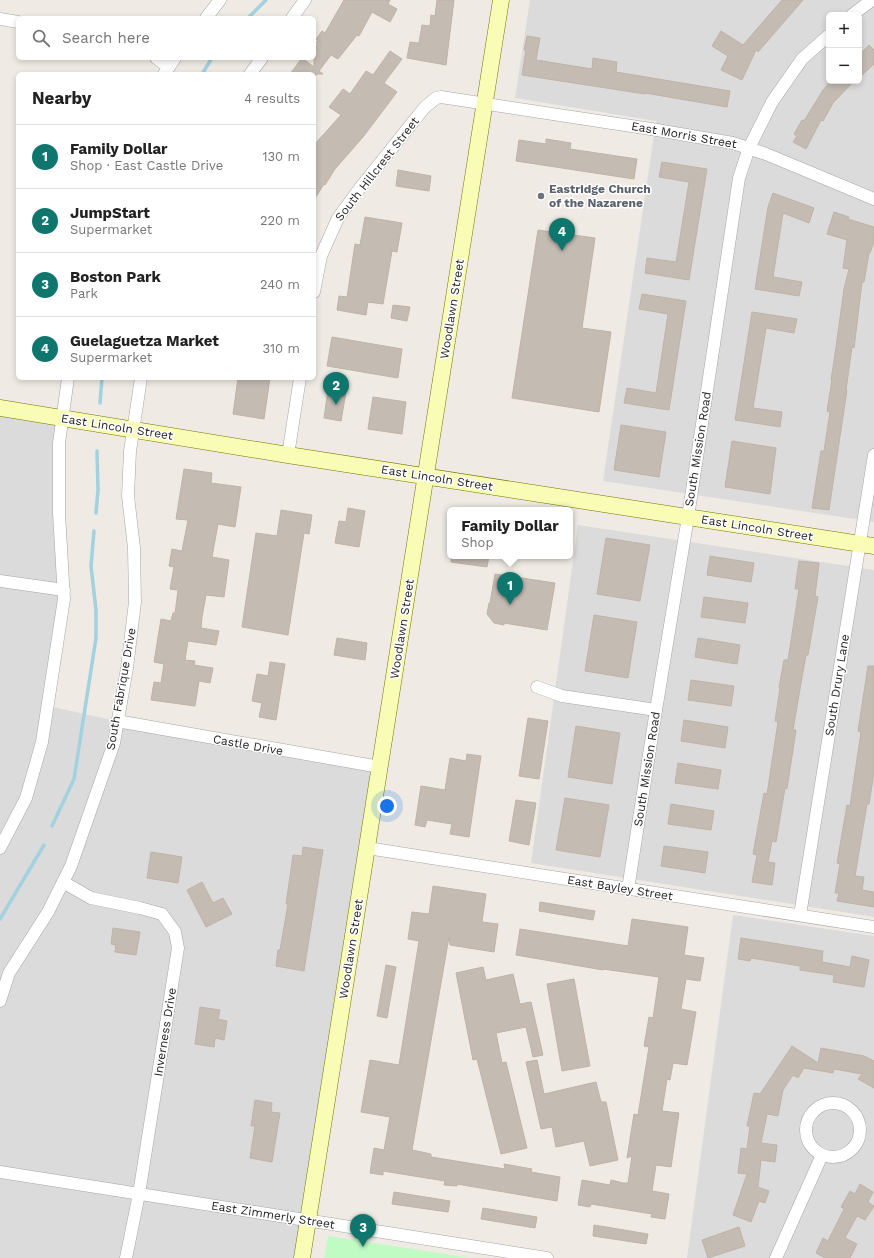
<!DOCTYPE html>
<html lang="en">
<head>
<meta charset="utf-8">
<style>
  :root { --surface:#fff; --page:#f2f2f2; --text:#222; --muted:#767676; --line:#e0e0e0; --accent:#0f766e }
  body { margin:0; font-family:"Work Sans",sans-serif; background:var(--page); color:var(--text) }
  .controls { position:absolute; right:12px; top:12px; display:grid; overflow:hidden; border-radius:6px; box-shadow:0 2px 6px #0003 }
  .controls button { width:36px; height:36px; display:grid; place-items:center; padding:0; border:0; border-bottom:1px solid var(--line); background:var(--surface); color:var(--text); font:20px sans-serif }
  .you { position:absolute; left:387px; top:806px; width:14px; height:14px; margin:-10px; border:3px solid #fff; border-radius:50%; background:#1a73e8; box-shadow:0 0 0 6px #1a73e833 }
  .badge { display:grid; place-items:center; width:26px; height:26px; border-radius:50%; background:var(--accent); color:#fff; font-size:13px; font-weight:700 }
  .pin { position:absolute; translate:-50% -33px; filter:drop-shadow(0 1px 2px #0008) }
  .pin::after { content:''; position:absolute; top:21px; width:14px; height:12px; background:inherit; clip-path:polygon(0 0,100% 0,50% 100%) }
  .popup { position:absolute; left:447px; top:507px; width:126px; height:52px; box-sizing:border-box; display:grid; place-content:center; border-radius:6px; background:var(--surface); filter:drop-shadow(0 1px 3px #0005); font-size:13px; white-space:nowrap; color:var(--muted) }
  .popup b { font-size:15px; color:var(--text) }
  .popup::after { content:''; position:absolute; left:50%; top:100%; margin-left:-8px; border:8px solid transparent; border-top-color:var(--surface) }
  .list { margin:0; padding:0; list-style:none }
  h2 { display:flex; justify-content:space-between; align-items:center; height:52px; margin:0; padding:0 16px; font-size:17px }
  h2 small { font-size:13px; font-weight:400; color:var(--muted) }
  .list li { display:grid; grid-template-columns:26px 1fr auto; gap:12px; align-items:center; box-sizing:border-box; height:64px; padding:0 16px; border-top:1px solid var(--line) }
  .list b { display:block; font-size:15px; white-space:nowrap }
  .list p { margin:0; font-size:13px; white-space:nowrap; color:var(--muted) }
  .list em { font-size:13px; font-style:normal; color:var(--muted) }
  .icon { flex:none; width:22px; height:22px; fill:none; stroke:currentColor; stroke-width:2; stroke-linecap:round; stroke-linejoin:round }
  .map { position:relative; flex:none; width:874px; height:1258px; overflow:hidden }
  .search { position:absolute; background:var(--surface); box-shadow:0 2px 6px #0003; left:16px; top:16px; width:300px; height:44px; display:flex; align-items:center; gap:10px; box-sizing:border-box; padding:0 14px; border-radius:6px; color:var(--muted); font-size:15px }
  .panel { position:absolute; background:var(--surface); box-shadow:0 2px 6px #0003; left:16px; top:72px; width:300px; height:308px; border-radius:6px }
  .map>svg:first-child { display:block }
</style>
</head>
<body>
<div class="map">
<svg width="874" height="1258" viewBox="0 0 874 1258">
  <rect width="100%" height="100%" fill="#efebe4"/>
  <g fill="#dcdbdb" fill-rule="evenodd">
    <path d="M530,0H874V522L603,481L656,121L515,98ZM829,15H859V81H829Z"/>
    <path d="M0,411L62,418L64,590L48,706L117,721L380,767L302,1258H0Z"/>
    <path d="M578,525L874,570V917L531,863Z"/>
    <path d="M733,915L874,936V1258H687Z"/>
  </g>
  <path fill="#bffbc3" d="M328,1236L471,1258H472H324Z"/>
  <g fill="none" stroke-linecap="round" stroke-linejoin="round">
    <g stroke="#a2d1df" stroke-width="3.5">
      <path d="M248,18L266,0"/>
      <path d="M202,74L212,58"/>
      <path d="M100,403L102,378"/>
      <path d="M96,513L98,490L97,451"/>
      <path d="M52,826L74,779L96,638V610L91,566L94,531"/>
      <path d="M0,919L44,845"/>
    </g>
  </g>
  <g fill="#c4bbb3" stroke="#c1b2a5">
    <path d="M344,0H390L388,4L397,9L390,22L372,12L359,36L357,35L338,59L331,55L319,71L323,74H317L314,78V74H290L302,58L314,67V45L318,40L316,39L322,31L325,33Z"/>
    <path d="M437,0H454L446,65L407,58L410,42L419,43L422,25L430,26L431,15L435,16Z"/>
    <path d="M782,0H803L758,52L756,50L742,80L721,70L728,56L712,46L721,31L743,45Z"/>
    <path d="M527,36L540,38L536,60L592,69L593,58L617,62L616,72L730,91L727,107L645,93V94L522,75L526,50H524Z"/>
    <path d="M869,45L874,50V64L859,78V55Z"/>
    <path d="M390,51L402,59L384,83L397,92L363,137L335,169L325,185L324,184L314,200V145L341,115L329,107L343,89L350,94L366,71L373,75Z"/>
    <path d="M831,81H854L833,103L823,121L821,120L806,149L793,142L797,136L794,134L802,120L804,121L823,90Z"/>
    <path d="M546,139L571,143L570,149L637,159L634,179L516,161L519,140L546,144Z"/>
    <path d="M662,162L707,169L689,280L645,273L647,258L676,262L689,182L659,177Z"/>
    <path d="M398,170L431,176L429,191L396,186Z"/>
    <path d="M773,193L814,208L809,223L783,213L773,277L802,282L799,296L755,289L768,207Z"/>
    <path d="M834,212L849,217L848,219L874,227V241L870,253H869L864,282H862L854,348L852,347L846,390H847L829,510L812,508L821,451H824L830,412L827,411L832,380H831L835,354L844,289L849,269L843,268L847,240L827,234Z"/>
    <path d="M365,217L402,223L397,252L392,251L383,304L368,302L366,315L337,310L339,296L347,297L355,244L360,245Z"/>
    <path d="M538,230L595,238L582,328L611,332L599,412L512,398Z"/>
    <path d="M642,294L686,301L669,410L624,403L627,388L656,393L668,314L639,309Z"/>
    <path d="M393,305L410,307L407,321L391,318Z"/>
    <path d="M752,312L797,319L794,333L766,328L753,408L782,412L780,427L735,420Z"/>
    <path d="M332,337L402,349L398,378L327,366Z"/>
    <path d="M238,378H270L264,419L233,414Z"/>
    <path d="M328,390L346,392L341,421L324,418Z"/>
    <path d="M373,397L406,402L402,434L368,429Z"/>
    <path d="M621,425L666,432L659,477L614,470Z"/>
    <path d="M732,441L776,448L770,494L725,487Z"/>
    <path d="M184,469L212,473L211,483L241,487L235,527L218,524L212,557L229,560L224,597L206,595L202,617L201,628L219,631L216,645L188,641L185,660L195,661L194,665L213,668L210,683L199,681L195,706L151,700L154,682L161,683L164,664L154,662L161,619L171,621L173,613H175L178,590L170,589L174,567L169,566L172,549L182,551L188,520L176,519Z"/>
    <path d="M348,508L365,511L359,547L335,543L339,521L346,522Z"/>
    <path d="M281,510L312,515L309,534L304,533L288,635L242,627L256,533L277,536Z"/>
    <path d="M606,538L650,545L640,601L597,594Z"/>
    <path d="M451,556H489L487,567L451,562Z"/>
    <path d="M710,556L754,563L751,582L707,575Z"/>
    <path d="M799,561L819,563L815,596L818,597L808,655H806L801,683L793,730H796L787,789L785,788L776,842L772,841L768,862L775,863L772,885L752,882L757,855L753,854L764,793L767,794L778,722L775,721L780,688H779L784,660H788L799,589H795Z"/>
    <path d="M495,574L555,583L547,630L504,623V625L494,623L487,614L489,603H490Z"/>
    <path d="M704,597L748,603L745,623L701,617Z"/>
    <path d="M594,615L637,622L628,678L585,671Z"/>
    <path d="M337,638L367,643L365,660L334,655Z"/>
    <path d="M698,638L740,645L737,664L695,657Z"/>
    <path d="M270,662L285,664L276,720L259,717L262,703L252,701L257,674L268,676Z"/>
    <path d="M868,666H874V773L869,804H867L855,876L864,877L862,890L874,892V907L837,901L839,893H835L840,864L837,863L847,805L850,806L861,732L858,731Z"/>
    <path d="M691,680L734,686L731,706L688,700Z"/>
    <path d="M528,718L548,721L539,779L519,776Z"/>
    <path d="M684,720L728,727L725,748L681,741Z"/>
    <path d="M576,726L620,733L612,784L568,777Z"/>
    <path d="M467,754L481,756L469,837L450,834L452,824L427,820L425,827L415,825L421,786L445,790L450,758L466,761Z"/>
    <path d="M678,763L721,770L718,789L675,783Z"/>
    <path d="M565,798L609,805L600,857L556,850Z"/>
    <path d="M516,800L536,803L529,845L509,841Z"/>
    <path d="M671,804L714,811L711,830L668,824Z"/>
    <path d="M664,846L708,852L705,873L661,866Z"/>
    <path d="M303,847L323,850L304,971L276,966L278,950H280L288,904H286L293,855L302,856Z"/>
    <path d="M151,852L182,857L178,883L147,878Z"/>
    <path d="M202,882L213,903L223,898L232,914L206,927L187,890Z"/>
    <path d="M433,886L486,894L482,922L498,924L494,952L450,945L449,937L412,1150L431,1154V1157L505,1169L504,1164L532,1169L531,1172L560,1177L557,1201L457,1184V1186L444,1185L445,1181L383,1171V1175L370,1173L374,1148L384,1150L390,1117L361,1112L370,1060L399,1065L419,941L408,939L412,912L429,914Z"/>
    <path d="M540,902L595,911L593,920L539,911Z"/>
    <path d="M632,919L688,927L684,955L704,958L700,981L686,979L681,1009L696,1012L687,1065L673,1063L670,1080L667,1079L662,1111L679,1113L671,1167L656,1165L652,1191L669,1194L665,1219L651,1217L652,1214L591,1204L590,1207L578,1205L582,1180L610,1185L611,1180L623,1183H628L632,1156L627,1158L634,1114L638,1115L649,1047L644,1046L649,1017L653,1018L659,977L603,969V970L516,955L520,929L628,946Z"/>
    <path d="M113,928L140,932L136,955L115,952L116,945L111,944Z"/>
    <path d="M741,938L823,951L822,962L850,967L852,956L869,960L864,987L833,982L834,975L800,970V966L751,958L750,961L738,959Z"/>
    <path d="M386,965L396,967L387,1018L377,1016Z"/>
    <path d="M483,967L486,980L513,974L520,1004L531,1002L543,1055L533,1057L526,1027L496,1033L502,1063L506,1062L527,1148L501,1154L477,1059L473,1060L456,973Z"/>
    <path d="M574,979L590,1066L562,1071L547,984Z"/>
    <path d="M200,1007L220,1010L218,1019L227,1021L224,1040L215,1038L214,1047L195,1044Z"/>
    <path d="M792,1046L818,1063L821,1048L864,1056L874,1061V1088L858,1079L862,1074L834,1069L833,1073L804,1068L798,1078L793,1075L783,1090L778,1116L767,1114L761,1143L777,1145L775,1162L761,1160L758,1187L769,1191L765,1203L759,1201L751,1222L733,1215L747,1174L738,1173L741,1148L747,1149L750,1126H747L754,1093L760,1094Z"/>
    <path d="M537,1060L544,1094L596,1082L601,1102H606L618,1160L590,1166L584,1141L556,1147L552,1127L541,1129L526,1062Z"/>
    <path d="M255,1100L272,1103L271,1112L280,1113L272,1162L250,1158L255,1126H251Z"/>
    <path d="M860,1184L873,1192L868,1202L874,1206L865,1220L857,1216L845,1238L857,1244L850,1258H825L816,1253L823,1238L828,1241L844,1209L841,1207L850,1191L855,1194Z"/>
    <path d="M394,1192L450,1201L448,1212L392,1204Z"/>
    <path d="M483,1208L537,1217L535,1228L481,1219Z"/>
    <path d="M594,1225L648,1234L646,1244L593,1236Z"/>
    <path d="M739,1227L745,1246L708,1258L702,1240Z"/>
  </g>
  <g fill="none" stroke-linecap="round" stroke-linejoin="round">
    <g stroke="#a5a5a5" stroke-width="13">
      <g id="street">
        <path d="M852,15L872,0"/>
        <path d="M206,18L220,0"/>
        <path d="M292,18L305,0"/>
        <path d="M0,19L18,22"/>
        <path d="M156,58L169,67"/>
        <path d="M164,74L175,58"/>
        <path d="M250,74L262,58"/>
        <path d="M314,292L321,256L338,218L360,188L425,107L436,98L441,97L651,129L733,143L766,154L874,199"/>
        <path d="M288,455L300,378"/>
        <path d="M0,581L64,590"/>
        <path d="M537,687L562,696L656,710"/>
        <path d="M117,721L380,767"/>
        <path d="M0,848L26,798L42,742L64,599L59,513V443L68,378"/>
        <path d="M367,848L874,927"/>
        <path d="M63,882L91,898L140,908L162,914L175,932L178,948L139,1194L126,1258"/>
        <path d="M628,889L656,710L688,517L739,178L749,148L772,102L802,59L829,35"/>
        <path d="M800,915L874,455"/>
        <path d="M0,1001L9,973L48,912L71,866L114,743L127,668L135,602L134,548L128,496L130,451L141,378"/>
        <circle cx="833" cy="1130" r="27"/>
        <path d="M0,1172L547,1258"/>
        <path d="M776,1258L822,1155"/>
      </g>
    </g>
    <g stroke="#6d7901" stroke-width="17">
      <g id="secondary">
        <path d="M0,408L288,455L874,546"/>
        <path d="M302,1258L501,0"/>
      </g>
    </g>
    <use href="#street" stroke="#fff" stroke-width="12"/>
    <use href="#secondary" stroke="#f8fcb5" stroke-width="16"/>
  </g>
  <circle fill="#6b7280" stroke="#fff" stroke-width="1.5" cx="541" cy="196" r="4"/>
  <g text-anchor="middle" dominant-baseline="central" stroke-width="3" stroke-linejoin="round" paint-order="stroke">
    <g font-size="12" fill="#1e1e1e" stroke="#fff">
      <text transform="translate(684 135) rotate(10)">East Morris Street</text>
      <text transform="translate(377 169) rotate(-52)">South Hillcrest Street</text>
      <text transform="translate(452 309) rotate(-81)">Woodlawn Street</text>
      <text transform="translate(117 427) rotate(9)">East Lincoln Street</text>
      <text transform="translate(698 449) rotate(-81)">South Mission Road</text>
      <text transform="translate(437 478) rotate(9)">East Lincoln Street</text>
      <text transform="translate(757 528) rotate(9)">East Lincoln Street</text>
      <text transform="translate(402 629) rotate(-81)">Woodlawn Street</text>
      <text transform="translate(837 685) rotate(-81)">South Drury Lane</text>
      <text transform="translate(121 689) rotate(-80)">South Fabrique Drive</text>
      <text transform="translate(248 745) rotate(10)">Castle Drive</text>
      <text transform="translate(647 769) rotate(-81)">South Mission Road</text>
      <text transform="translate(620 888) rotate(9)">East Bayley Street</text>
      <text transform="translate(351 949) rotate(-81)">Woodlawn Street</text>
      <text transform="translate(165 1032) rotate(-81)">Inverness Drive</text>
      <text transform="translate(273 1215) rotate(9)">East Zimmerly Street</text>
    </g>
    <g font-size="12" font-weight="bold" fill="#5b616d" stroke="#fff" text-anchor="start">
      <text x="549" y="189">Eastridge Church<tspan x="549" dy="14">of the Nazarene</tspan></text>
    </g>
  </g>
</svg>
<div class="controls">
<button>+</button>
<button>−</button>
</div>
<div class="you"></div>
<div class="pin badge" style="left:510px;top:605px">1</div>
<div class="popup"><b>Family Dollar</b>Shop</div>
<div class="pin badge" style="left:336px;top:405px">2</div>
<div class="pin badge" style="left:363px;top:1247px">3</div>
<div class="pin badge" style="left:562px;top:251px">4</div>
<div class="search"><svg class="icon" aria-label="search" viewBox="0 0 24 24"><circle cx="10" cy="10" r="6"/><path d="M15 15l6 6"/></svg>Search here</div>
<section class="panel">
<h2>Nearby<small>4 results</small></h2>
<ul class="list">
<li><span class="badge">1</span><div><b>Family Dollar</b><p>Shop · East Castle Drive</p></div><em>130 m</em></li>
<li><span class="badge">2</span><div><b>JumpStart</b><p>Supermarket</p></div><em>220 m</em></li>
<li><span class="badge">3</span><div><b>Boston Park</b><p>Park</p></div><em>240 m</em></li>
<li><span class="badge">4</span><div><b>Guelaguetza Market</b><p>Supermarket</p></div><em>310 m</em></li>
</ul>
</section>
</div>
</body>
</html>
